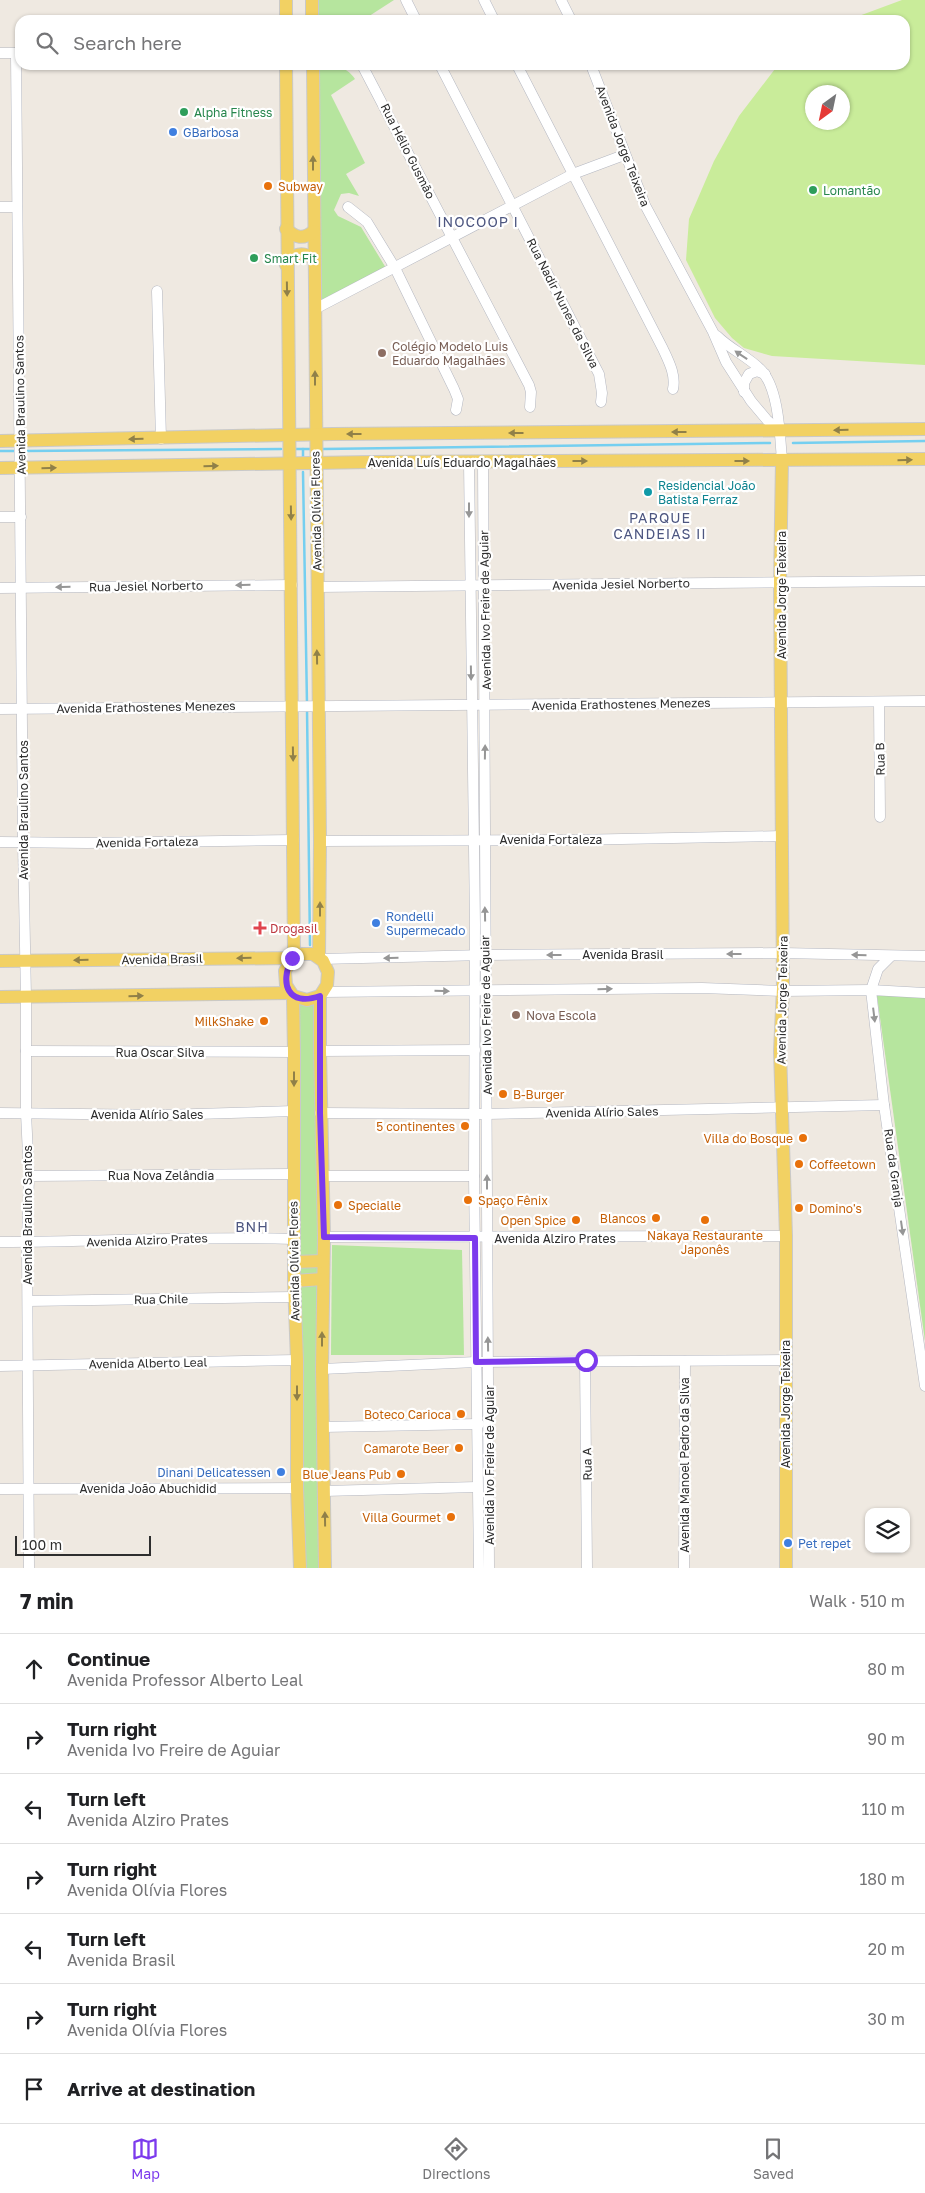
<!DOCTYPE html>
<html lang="en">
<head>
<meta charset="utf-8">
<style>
  :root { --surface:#fff; --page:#f6f6f6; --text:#202124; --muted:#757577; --line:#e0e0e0; --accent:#7c3aed }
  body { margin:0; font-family:"Golos Text",sans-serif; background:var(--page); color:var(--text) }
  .controls { position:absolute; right:15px; bottom:15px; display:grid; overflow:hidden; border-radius:10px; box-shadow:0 1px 4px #0004 }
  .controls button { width:45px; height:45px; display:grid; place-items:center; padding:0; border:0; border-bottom:1px solid var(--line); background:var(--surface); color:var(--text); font:25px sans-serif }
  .compass { position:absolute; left:805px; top:85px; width:45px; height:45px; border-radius:50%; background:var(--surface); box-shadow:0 1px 4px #0004; rotate:213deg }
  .scale { position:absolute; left:15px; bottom:12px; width:136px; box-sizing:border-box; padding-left:5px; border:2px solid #2e2e2e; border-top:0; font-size:14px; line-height:18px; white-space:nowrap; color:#2e2e2e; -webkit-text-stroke:4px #fff; paint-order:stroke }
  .stop { position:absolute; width:15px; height:15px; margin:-11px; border:4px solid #7c3aed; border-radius:50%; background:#fff }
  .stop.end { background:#7c3aed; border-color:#fff; box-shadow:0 1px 5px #0008 }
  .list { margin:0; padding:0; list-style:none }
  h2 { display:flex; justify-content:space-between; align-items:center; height:65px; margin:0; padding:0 20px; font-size:21px }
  h2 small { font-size:16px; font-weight:400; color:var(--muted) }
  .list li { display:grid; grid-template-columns:32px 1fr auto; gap:15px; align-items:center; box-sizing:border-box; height:70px; padding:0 20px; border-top:1px solid var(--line) }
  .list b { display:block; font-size:19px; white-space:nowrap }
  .list p { margin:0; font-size:16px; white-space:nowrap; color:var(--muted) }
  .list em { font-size:16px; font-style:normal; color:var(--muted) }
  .icon { flex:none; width:28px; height:28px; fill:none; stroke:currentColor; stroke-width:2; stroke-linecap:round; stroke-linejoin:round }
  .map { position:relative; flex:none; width:925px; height:1568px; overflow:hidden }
  .search { position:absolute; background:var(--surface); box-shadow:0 1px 4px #0004; left:15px; right:15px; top:15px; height:55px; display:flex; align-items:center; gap:12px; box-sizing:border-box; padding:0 18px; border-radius:15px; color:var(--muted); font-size:19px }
  .sheet { height:555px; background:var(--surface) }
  nav { display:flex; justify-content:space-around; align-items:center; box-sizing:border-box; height:70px; border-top:1px solid var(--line); background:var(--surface); font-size:14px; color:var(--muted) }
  nav a { display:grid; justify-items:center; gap:2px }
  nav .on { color:var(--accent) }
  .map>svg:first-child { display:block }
</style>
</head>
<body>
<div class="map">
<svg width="925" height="1568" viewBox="0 0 925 1568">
  <rect width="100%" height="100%" fill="#efe9e1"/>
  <g fill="#b6e59e">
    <path d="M317,0H394L363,20H317Z"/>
    <path d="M317,65C332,65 346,65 355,79L331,95L365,163L346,174L359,196L349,193L341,194L334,210L338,216L361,227L386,268L325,302L320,300Z"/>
    <path d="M293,995H321L324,1568H300Z"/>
    <path d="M925,995V1341L877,996Z"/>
    <path d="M332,1245L462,1250L464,1355H331Z"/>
  </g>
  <path fill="#c9ec9a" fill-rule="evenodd" d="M902,0H925V365L772,356L744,348L732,338L715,318L686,260L689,219L714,161L739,116L778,65H905V20H848ZM812,92H842V122H812Z"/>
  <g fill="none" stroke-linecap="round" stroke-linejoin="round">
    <g stroke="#75cff0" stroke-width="2.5">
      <path d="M793,443L925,441"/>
      <path d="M295,449H310"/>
      <path d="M303,449V457"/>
      <path d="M323,449L770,443"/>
      <path d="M0,451H17"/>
      <path d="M23,451L281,449"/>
      <path d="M303,472L307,704"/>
      <path d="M307,709L310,945"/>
    </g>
    <g stroke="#b4b7c1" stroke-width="11">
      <g id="minor">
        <path d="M406,0L416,20"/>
        <path d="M484,0L494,20"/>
        <path d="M561,0L571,20"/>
        <path d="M0,53H20"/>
        <path d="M16,53L23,842L26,998V1113L29,1176L27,1242L29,1568"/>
        <path d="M362,65L529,385L531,392L530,407"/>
        <path d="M440,65L599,374L602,393L601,402"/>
        <path d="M517,65L663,349C669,362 676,375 673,389"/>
        <path d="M591,65L645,205L713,332L726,362L751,401L767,420L780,431"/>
        <path d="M0,207H17"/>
        <path d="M348,207L367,222L395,268L454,389L458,399L456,410"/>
        <path d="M157,291L161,439"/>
        <path d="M315,309L573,174L624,155"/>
        <path d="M717,336C730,349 747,356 760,369C779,387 780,436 782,461"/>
        <path d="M744,392V383L749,374L757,371L765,374"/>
        <path d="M483,461L489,1568"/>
        <path d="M469,462L475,924L474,1176L479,1568"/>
        <path d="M0,517H21"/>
        <path d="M317,587L925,581"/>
        <path d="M0,588L292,585"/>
        <path d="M879,702L880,817"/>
        <path d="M0,709L925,701"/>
        <path d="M320,841L570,840L782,836"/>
        <path d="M0,842L87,843L294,840"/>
        <path d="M891,956L878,969L871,990L884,1105L925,1386"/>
        <path d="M321,959L485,955L782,953L925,956"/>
        <path d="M323,992L702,988L782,991L871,990L925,993"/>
        <path d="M26,1051L294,1052"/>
        <path d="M320,1051L475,1050"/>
        <path d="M0,1113L162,1115L294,1111"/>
        <path d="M320,1113L487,1114L884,1105"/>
        <path d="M29,1176L293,1174"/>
        <path d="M323,1176H474"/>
        <path d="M324,1237L786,1236"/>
        <path d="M0,1242C98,1242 196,1236 294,1239"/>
        <path d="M28,1301L294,1297"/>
        <path d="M585,1360L587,1568"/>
        <path d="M0,1366L297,1360"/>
        <path d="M322,1369L476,1362L785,1360"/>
        <path d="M323,1427L479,1424"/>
        <path d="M0,1489L297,1488"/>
        <path d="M324,1491L477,1487"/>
        <path d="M684,1568L685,1361"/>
      </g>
    </g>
    <g stroke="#c9c9c9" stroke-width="14">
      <g id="major">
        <path d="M286,0V20"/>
        <path d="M312,0V20"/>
        <path d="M286,65L294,957"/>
        <path d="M313,65L320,841L319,957"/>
        <path d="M286,229C296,238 303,240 314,231"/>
        <path d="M286,265C293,253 303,251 314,259"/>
        <path d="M0,441L333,434L925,429"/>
        <path d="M782,461L780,582L783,988L780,1051L786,1236V1568"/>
        <path d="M0,468L371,462L925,459"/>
        <path d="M292,958L285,971L286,985L293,996L294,1052V1281L297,1360V1488L300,1568"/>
        <path d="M0,961L292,958L302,954H313L323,961L328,972L327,985L320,996V1051L324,1237L322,1369L325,1568"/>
        <path d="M293,996L307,1000L320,996"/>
        <path d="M0,997L291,993"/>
        <path d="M294,1262L323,1261"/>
        <path d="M294,1281L323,1279"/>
      </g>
    </g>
    <use href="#minor" stroke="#fff" stroke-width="10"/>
    <use href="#major" stroke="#f2d163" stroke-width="12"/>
  </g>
  <defs><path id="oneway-solid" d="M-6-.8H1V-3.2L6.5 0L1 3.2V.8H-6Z" transform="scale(1.25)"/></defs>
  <g fill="#908048">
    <use href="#oneway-solid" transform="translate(313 163) rotate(-90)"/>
    <use href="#oneway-solid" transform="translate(287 289) rotate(89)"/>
    <use href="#oneway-solid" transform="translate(315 378) rotate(-90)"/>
    <use href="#oneway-solid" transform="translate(841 430) rotate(179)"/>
    <use href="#oneway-solid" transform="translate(679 432) rotate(180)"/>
    <use href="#oneway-solid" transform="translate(516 433) rotate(180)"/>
    <use href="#oneway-solid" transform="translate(354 434) rotate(180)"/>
    <use href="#oneway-solid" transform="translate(136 439) rotate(179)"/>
    <use href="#oneway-solid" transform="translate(905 460) rotate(-1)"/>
    <use href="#oneway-solid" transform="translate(580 461)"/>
    <use href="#oneway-solid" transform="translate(742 461)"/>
    <use href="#oneway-solid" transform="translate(211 466) rotate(-1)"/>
    <use href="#oneway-solid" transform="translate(49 468) rotate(-1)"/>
    <use href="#oneway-solid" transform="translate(291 513) rotate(89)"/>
    <use href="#oneway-solid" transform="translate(317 657) rotate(-91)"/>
    <use href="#oneway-solid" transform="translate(293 754) rotate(89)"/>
    <use href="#oneway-solid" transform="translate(320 909) rotate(-90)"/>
    <use href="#oneway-solid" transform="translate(244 958) rotate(179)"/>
    <use href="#oneway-solid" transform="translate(81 960) rotate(179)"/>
    <use href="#oneway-solid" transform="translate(136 996) rotate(-1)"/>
    <use href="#oneway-solid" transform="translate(294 1079) rotate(90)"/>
    <use href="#oneway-solid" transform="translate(322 1339) rotate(-90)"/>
    <use href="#oneway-solid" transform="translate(297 1393) rotate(90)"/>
    <use href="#oneway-solid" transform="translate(325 1519) rotate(-91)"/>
  </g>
  <g fill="#969696">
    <use href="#oneway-solid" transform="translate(741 355) rotate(-146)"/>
    <use href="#oneway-solid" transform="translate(469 510) rotate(90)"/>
    <use href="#oneway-solid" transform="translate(243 585) rotate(179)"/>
    <use href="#oneway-solid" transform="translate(63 587) rotate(179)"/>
    <use href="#oneway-solid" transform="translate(471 673) rotate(89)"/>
    <use href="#oneway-solid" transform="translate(485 752) rotate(-89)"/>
    <use href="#oneway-solid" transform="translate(485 914) rotate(-91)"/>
    <use href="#oneway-solid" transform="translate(734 954) rotate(180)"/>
    <use href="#oneway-solid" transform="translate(554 955) rotate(180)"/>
    <use href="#oneway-solid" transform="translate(859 955) rotate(-179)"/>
    <use href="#oneway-solid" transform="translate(391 958) rotate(179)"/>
    <use href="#oneway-solid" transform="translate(605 989) rotate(-1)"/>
    <use href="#oneway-solid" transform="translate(442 991) rotate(1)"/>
    <use href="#oneway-solid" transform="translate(874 1015) rotate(83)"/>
    <use href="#oneway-solid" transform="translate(487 1182) rotate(-90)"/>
    <use href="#oneway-solid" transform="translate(902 1228) rotate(82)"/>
    <use href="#oneway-solid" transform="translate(488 1344) rotate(-91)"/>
  </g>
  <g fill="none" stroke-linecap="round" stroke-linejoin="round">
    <path stroke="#7c3aed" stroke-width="6" d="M292,958C279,984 288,1007 320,996V1113L324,1237L475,1238L476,1362L586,1360"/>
  </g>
  <g fill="#2e9e5b" stroke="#fff" stroke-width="2">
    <circle cx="184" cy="112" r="5"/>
    <circle cx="813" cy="190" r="5"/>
    <circle cx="254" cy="258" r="5"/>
  </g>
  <g fill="#3f7fe0" stroke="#fff" stroke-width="2">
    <circle cx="173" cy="132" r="5"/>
    <circle cx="376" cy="923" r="5"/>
    <circle cx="281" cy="1472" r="5"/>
    <circle cx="788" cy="1543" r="5"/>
  </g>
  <g fill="#e8710a" stroke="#fff" stroke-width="2">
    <circle cx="268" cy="186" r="5"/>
    <circle cx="264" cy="1021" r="5"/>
    <circle cx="503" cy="1094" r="5"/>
    <circle cx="465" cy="1126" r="5"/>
    <circle cx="803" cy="1138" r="5"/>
    <circle cx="799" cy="1164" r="5"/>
    <circle cx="468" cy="1200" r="5"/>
    <circle cx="338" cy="1205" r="5"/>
    <circle cx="799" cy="1208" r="5"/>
    <circle cx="656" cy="1218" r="5"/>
    <circle cx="576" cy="1220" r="5"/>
    <circle cx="705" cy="1220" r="5"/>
    <circle cx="461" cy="1414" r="5"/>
    <circle cx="459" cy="1448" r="5"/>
    <circle cx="401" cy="1474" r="5"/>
    <circle cx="451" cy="1517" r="5"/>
  </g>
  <g fill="#8d6e63" stroke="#fff" stroke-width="2">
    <circle cx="382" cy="353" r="5"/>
    <circle cx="516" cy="1015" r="5"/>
  </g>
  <circle fill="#0f9aa8" stroke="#fff" stroke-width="2" cx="648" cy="492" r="5"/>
  <path fill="#e0444e" stroke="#fff" stroke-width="2" d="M257.5 920.5h5v5h5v5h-5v5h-5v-5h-5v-5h5z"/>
  <g text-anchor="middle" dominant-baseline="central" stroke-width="4.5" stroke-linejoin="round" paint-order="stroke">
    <g font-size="12" fill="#27864d" stroke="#fff" text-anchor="start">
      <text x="194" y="112">Alpha Fitness</text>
      <text x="823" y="190">Lomantão</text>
      <text x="264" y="258">Smart Fit</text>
    </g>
    <g font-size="12" fill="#366cbe" stroke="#fff" text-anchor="start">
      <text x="183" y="132">GBarbosa</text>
      <text x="386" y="916">Rondelli<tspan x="386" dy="14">Supermecado</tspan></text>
      <text x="271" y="1472" text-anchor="end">Dinani Delicatessen</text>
      <text x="798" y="1543">Pet repet</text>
    </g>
    <g font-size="12" fill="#2e2e2e" stroke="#fff">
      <text transform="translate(623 146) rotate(69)">Avenida Jorge Teixeira</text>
      <text transform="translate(408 151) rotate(63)">Rua Hélio Gusmão</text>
      <text transform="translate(563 303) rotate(63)">Rua Nadir Nunes da Silva</text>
      <text transform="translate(20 405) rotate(-91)">Avenida Braulino Santos</text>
      <text x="462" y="462">Avenida Luís Eduardo Magalhães</text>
      <text transform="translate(316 511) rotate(-91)">Avenida Olívia Flores</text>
      <text transform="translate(621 584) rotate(-1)">Avenida Jesiel Norberto</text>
      <text transform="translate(146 586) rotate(-1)">Rua Jesiel Norberto</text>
      <text transform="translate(781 595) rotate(-90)">Avenida Jorge Teixeira</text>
      <text transform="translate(485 610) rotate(-91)">Avenida Ivo Freire de Aguiar</text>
      <text transform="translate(621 704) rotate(-1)">Avenida Erathostenes Menezes</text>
      <text transform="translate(146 707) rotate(-1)">Avenida Erathostenes Menezes</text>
      <text transform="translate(880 759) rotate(-91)">Rua B</text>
      <text transform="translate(23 810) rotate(-90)">Avenida Braulino Santos</text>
      <text x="551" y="839">Avenida Fortaleza</text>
      <text transform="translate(147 842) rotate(-1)">Avenida Fortaleza</text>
      <text x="623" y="954">Avenida Brasil</text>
      <text transform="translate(162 959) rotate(-1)">Avenida Brasil</text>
      <text transform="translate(782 1000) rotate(-89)">Avenida Jorge Teixeira</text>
      <text transform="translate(486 1015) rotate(-91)">Avenida Ivo Freire de Aguiar</text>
      <text x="160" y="1052">Rua Oscar Silva</text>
      <text transform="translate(602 1112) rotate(-1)">Avenida Alírio Sales</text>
      <text x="147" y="1114">Avenida Alírio Sales</text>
      <text transform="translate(894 1168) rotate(82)">Rua da Granja</text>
      <text x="161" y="1175">Rua Nova Zelândia</text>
      <text transform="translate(27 1215) rotate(-90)">Avenida Braulino Santos</text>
      <text x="555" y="1238">Avenida Alziro Prates</text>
      <text transform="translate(147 1240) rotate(-2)">Avenida Alziro Prates</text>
      <text transform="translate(294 1261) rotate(-91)">Avenida Olívia Flores</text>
      <text transform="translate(161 1299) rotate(-1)">Rua Chile</text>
      <text transform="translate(148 1363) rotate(-1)">Avenida Alberto Leal</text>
      <text transform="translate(785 1404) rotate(-90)">Avenida Jorge Teixeira</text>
      <text transform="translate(587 1464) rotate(-91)">Rua A</text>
      <text transform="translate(489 1465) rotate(-90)">Avenida Ivo Freire de Aguiar</text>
      <text transform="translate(684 1465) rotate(-90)">Avenida Manoel Pedro da Silva</text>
      <text x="148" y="1488">Avenida João Abuchidid</text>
    </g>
    <g font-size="12" fill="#c56008" stroke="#fff" text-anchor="end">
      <text x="278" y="186" text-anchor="start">Subway</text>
      <text x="254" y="1021">MilkShake</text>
      <text x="513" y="1094" text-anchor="start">B-Burger</text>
      <text x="455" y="1126">5 continentes</text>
      <text x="793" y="1138">Villa do Bosque</text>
      <text x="809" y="1164" text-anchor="start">Coffeetown</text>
      <text x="478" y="1200" text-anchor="start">Spaço Fênix</text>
      <text x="348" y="1205" text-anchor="start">Specialle</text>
      <text x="809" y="1208" text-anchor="start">Domino's</text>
      <text x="646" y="1218">Blancos</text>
      <text x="566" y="1220">Open Spice</text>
      <text x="705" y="1235" text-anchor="middle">Nakaya Restaurante<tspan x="705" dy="14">Japonês</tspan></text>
      <text x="451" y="1414">Boteco Carioca</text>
      <text x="449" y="1448">Camarote Beer</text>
      <text x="391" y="1474">Blue Jeans Pub</text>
      <text x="441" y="1517">Villa Gourmet</text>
    </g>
    <g font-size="12" fill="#785e54" stroke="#fff" text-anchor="start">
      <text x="392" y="346">Colégio Modelo Luis<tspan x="392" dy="14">Eduardo Magalhães</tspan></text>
      <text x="526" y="1015">Nova Escola</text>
    </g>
    <g font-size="12" fill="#0d838f" stroke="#fff" text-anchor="start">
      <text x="658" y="485">Residencial João<tspan x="658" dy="14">Batista Ferraz</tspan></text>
    </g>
    <g font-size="12" fill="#be3a42" stroke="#fff" text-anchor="start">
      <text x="270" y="928">Drogasil</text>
    </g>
    <g font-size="14" letter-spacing="1" fill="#4d5680" stroke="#fff">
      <text x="478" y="221">INOCOOP I</text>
      <text x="660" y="517">PARQUE<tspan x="660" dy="16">CANDEIAS II</tspan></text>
      <text x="252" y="1226">BNH</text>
    </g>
  </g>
</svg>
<div class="controls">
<button><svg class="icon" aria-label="layers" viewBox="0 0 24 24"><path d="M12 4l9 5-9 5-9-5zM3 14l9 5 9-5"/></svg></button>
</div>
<svg class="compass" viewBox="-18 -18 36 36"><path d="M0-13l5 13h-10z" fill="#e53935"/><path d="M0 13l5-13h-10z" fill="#757577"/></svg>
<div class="scale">100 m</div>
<div class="stop" style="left:586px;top:1360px"></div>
<div class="stop end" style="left:292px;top:958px"></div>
<div class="search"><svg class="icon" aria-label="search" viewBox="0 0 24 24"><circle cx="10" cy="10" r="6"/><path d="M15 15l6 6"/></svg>Search here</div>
</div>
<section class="sheet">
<h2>7 min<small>Walk · 510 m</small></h2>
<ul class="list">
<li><svg class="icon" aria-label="ahead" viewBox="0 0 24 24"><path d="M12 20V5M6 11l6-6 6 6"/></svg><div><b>Continue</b><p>Avenida Professor Alberto Leal</p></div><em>80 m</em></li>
<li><svg class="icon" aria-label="right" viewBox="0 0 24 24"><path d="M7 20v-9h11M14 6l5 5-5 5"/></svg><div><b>Turn right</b><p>Avenida Ivo Freire de Aguiar</p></div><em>90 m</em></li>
<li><svg class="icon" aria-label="left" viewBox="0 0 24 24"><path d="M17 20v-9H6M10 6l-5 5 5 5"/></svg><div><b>Turn left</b><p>Avenida Alziro Prates</p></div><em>110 m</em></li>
<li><svg class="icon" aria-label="right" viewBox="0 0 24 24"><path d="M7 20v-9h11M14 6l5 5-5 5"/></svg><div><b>Turn right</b><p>Avenida Olívia Flores</p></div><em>180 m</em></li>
<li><svg class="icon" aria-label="left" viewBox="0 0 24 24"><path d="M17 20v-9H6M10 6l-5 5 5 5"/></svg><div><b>Turn left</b><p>Avenida Brasil</p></div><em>20 m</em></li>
<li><svg class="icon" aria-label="right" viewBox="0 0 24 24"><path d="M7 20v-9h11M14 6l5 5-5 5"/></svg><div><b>Turn right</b><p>Avenida Olívia Flores</p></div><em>30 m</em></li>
<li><svg class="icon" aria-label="arrive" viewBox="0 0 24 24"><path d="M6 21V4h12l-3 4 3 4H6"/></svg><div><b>Arrive at destination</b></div></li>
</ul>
</section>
<nav>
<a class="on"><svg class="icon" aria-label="map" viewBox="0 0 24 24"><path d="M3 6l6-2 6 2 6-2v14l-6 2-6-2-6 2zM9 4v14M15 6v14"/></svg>Map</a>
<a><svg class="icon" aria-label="directions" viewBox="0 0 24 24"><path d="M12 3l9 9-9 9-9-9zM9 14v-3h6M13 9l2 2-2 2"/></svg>Directions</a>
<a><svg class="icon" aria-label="saved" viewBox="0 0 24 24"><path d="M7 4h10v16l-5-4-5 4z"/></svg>Saved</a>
</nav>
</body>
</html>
